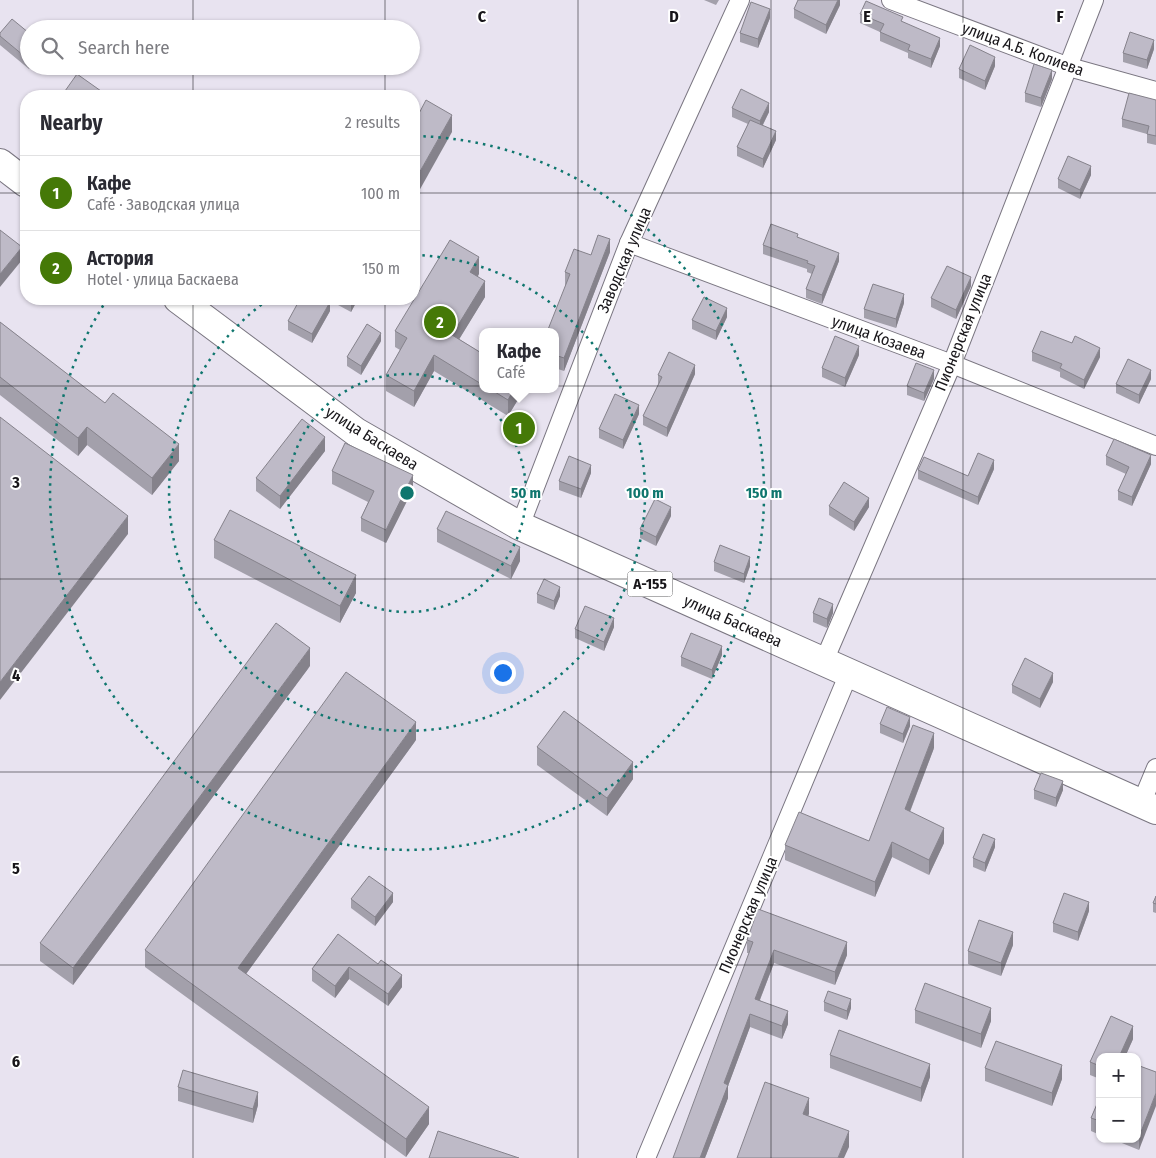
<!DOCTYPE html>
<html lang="en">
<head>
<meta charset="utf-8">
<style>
  :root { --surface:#fff; --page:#f2f2f3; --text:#2b2b33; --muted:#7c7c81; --line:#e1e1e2; --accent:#457907 }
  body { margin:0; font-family:"Fira Sans Condensed",sans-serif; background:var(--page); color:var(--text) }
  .controls { position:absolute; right:15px; bottom:15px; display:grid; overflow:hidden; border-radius:10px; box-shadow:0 1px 4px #0004 }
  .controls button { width:45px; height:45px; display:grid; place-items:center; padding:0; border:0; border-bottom:1px solid var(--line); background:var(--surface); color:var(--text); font:25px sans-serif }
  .you { position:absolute; left:502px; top:672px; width:18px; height:18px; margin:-12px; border:4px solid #fff; border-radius:50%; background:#1a73e8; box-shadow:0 0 0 8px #1a73e833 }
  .badge { display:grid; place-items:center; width:32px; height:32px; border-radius:50%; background:var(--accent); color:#fff; font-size:16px; font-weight:700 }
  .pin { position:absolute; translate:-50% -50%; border:2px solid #fff; box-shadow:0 1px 5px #0006 }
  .popup { position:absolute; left:479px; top:328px; width:80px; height:65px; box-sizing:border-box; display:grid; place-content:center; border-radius:10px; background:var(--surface); filter:drop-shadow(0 1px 4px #0005); font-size:16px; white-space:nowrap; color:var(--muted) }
  .popup b { font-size:19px; color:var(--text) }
  .popup::after { content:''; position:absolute; left:50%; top:100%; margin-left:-10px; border:10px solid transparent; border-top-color:var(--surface) }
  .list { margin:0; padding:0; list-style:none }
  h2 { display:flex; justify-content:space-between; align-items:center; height:65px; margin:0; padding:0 20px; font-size:21px }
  h2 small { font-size:16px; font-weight:400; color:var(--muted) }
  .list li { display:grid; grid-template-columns:32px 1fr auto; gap:15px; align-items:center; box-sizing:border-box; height:75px; padding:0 20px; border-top:1px solid var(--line) }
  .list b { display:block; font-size:19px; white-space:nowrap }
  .list p { margin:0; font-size:16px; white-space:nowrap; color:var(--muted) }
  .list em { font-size:16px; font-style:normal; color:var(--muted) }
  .icon { flex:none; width:28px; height:28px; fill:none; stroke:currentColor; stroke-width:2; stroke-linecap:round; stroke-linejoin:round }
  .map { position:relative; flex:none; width:1156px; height:1158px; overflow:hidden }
  .search { position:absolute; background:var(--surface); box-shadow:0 1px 4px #0004; left:20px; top:20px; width:400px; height:55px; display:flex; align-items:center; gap:12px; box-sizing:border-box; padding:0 18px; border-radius:28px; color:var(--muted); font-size:19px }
  .panel { position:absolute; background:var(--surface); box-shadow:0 1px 4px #0004; left:20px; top:90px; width:400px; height:215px; border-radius:20px }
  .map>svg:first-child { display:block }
</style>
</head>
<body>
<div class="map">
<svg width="1156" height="1158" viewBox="0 0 1156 1158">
  <rect width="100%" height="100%" fill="#e8e3f0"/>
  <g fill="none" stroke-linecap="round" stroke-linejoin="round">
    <g stroke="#7a7681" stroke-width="20">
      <g id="minor">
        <path d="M891,0L1069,67L1156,91"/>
        <path d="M629,243L952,364L1156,446"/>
        <path d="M520,526L629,243L740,0"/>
        <path d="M824,661L952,364L1094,0"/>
        <path d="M1141,804L1156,768"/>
        <path d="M646,1158L849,673"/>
      </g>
    </g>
    <g stroke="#7a7681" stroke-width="30">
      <g id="primary">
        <path d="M0,163L26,183"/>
        <path d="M178,299L356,432L520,526L1156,810"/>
      </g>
    </g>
    <use href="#minor" stroke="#fff" stroke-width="18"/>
    <use href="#primary" stroke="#fff" stroke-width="28"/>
  </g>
  <g fill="#a3a0ab">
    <path d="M704,0H719L716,5Z"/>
    <path d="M840,0V5L826,34L794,18V9Z"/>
    <path d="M860,14L903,22L940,46L931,68L908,58V53L880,41V32L860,23Z"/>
    <path d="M770,18L758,48L740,42V33Z"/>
    <path d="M0,33H29V66H31L29,69L0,45Z"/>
    <path d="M1154,49L1147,69L1123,62V53Z"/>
    <path d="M995,66L985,90L959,78V69Z"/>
    <path d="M1052,79L1041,107L1025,102V93Z"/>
    <path d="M65,91L101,96H65Z"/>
    <path d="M1156,100V145L1147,143V134L1122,127V119Z"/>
    <path d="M732,108L769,112L763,125L776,140L763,168L737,156V147L748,124L732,117Z"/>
    <path d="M1091,175L1080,199L1058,188V179Z"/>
    <path d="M798,237L839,261L822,304L806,298V289L812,274L807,272V269L763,254V245Z"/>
    <path d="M610,252L564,371L555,368V332L566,285H565V272L591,255Z"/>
    <path d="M479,274L478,276L485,297L459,339L483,354V389H522V393L508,416L434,371L414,407L386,391V375L400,350L395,347V331Z"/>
    <path d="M971,286L956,319L931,307V298Z"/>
    <path d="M327,299H358L351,312Z"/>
    <path d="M904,303L896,328L864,318V309Z"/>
    <path d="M330,311L312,343L288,330V321Z"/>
    <path d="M727,317L716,340L692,329V320Z"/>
    <path d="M0,322L179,461L152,495L87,445L78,456L0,395Z"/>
    <path d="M381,341L361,375L347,366V357Z"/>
    <path d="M1032,352L1100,357L1084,389L1060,377V372L1032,361Z"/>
    <path d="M859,355L845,387L822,377V368Z"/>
    <path d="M695,374L667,437L643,425V416L658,385V375Z"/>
    <path d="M934,379L924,401L907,395V386Z"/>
    <path d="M1151,379L1139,404L1116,393V384Z"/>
    <path d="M639,414L623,449L599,438V429Z"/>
    <path d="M325,451L280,509L256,491V478Z"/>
    <path d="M1106,456L1151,464L1132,506L1118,500V491L1126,474L1106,465Z"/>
    <path d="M994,469L978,505L918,479V470L968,476Z"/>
    <path d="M332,471L413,489L386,543L361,531V518L368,502L332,484Z"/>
    <path d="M591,473L581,498L559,490V481Z"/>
    <path d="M829,506L869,507L854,531L829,515Z"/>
    <path d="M671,516L656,546L640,538V529Z"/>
    <path d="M437,529L520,561L511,579L437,542Z"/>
    <path d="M214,540L356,593L340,623L214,558Z"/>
    <path d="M714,562L750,566L744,583L714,571Z"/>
    <path d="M537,594L560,596L554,610L537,603Z"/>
    <path d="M813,613H833L827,628L813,622Z"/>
    <path d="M614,627L604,651L575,638V629Z"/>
    <path d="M722,655L712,679L681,666V657Z"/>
    <path d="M310,666L73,985L40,961V943Z"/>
    <path d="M1053,682L1040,708L1012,693V685Z"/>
    <path d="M880,724L910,726L903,743L880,733Z"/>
    <path d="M416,740L246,974L429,1124L406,1157L145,967V950Z"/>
    <path d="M537,747L633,779L607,816L537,765Z"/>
    <path d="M934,748L910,812L944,843L929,875L892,857L875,897L785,860V845L869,841Z"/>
    <path d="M1034,790H1063L1056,807L1034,799Z"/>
    <path d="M995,847L985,872L973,867V858Z"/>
    <path d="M1156,896V913L1153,912V903Z"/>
    <path d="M351,899L393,902L375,926L351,908Z"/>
    <path d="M1089,911L1078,941L1053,932V923Z"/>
    <path d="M338,934L402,987L388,1006L349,979L335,998L312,981V969Z"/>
    <path d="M747,940L847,955L835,985L774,963L760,1000L788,1024L782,1039L750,1027L728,1086V1098L705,1158L749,953H747Z"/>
    <path d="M1013,945L1001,976L968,964V951Z"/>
    <path d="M824,1002L851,1008L847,1020L824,1011Z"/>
    <path d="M915,1010L991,1021L981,1048L915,1023Z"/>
    <path d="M1111,1016L1133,1026V1039L1125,1057H1100V1079L1090,1075V1062Z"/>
    <path d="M830,1055L930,1077L921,1102L830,1068Z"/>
    <path d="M1137,1065L1156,1072L1139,1150L1112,1139H1137Z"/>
    <path d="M985,1068L1062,1079L1052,1106L985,1081Z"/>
    <path d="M178,1087L258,1105L253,1123L178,1101Z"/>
    <path d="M1100,1097V1135L1091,1131V1118Z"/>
  </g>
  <g fill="#85828b">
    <path d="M838,0H840V5L826,34V25Z"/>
    <path d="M770,9V18L758,48V39Z"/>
    <path d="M940,38V46L931,68V59Z"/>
    <path d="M1154,40V49L1147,69V60Z"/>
    <path d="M995,57V66L985,90V81Z"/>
    <path d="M1052,70V79L1041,107V98Z"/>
    <path d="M769,103V112L760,130V121Z"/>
    <path d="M452,115V132L414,200V182Z"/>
    <path d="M776,131V140L763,168V159Z"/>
    <path d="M1091,166V175L1080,199V190Z"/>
    <path d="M610,239V252L564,371V358Z"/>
    <path d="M22,247V260L0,287V274Z"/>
    <path d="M839,253V261L822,304V295Z"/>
    <path d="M479,257V274L470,288V272Z"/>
    <path d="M971,277V286L956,319V310Z"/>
    <path d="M485,281V297L452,351V335Z"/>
    <path d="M904,294V303L896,328V319Z"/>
    <path d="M351,299H358L351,312Z"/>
    <path d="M330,302V311L312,343V334Z"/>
    <path d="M727,308V317L716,340V331Z"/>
    <path d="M381,333V341L361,375V366Z"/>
    <path d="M859,346V355L845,387V378Z"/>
    <path d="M1100,348V357L1084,389V380Z"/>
    <path d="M434,355V371L414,407V391Z"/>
    <path d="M695,365V374L667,437V428Z"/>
    <path d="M934,370V379L924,401V393Z"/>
    <path d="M1151,370V379L1139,404V395Z"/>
    <path d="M514,389H522V393L508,416V400Z"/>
    <path d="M639,405V414L623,449V440Z"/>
    <path d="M87,427V445L78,456V438Z"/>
    <path d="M325,437V451L280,509V496Z"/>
    <path d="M179,444V461L152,495V478Z"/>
    <path d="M1151,455V464L1132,506V497Z"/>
    <path d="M994,460V469L978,505V497Z"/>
    <path d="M591,465V473L581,498V489Z"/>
    <path d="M413,475V489L386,543V530Z"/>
    <path d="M869,498V507L854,531V522Z"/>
    <path d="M671,507V516L656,546V537Z"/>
    <path d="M128,516V534L0,700V682Z"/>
    <path d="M520,547V561L511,579V566Z"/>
    <path d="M750,557V566L744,583V574Z"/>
    <path d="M356,575V593L340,623V606Z"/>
    <path d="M560,587V596L554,610V601Z"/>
    <path d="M833,604V613L827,628V619Z"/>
    <path d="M614,618V627L604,651V642Z"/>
    <path d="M722,646V655L712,679V670Z"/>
    <path d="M310,648V666L73,985V968Z"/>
    <path d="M1053,673V682L1040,708V699Z"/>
    <path d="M910,717V726L903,743V734Z"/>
    <path d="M416,722V740L238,985V968Z"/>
    <path d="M934,733V748L905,824V809Z"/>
    <path d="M633,762V779L607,816V798Z"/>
    <path d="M1063,781V790L1056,807V798Z"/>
    <path d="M944,828V843L929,875V860Z"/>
    <path d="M995,839V847L985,872V863Z"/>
    <path d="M892,842V857L875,897V882Z"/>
    <path d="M393,893V902L375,926V917Z"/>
    <path d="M1089,902V911L1078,941V932Z"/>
    <path d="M1013,932V945L1001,976V963Z"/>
    <path d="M847,942V955L835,985V972Z"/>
    <path d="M774,950V963L755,1012V999Z"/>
    <path d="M349,967V979L335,998V986Z"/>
    <path d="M402,975V987L388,1006V994Z"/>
    <path d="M851,999V1008L847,1020V1011Z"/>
    <path d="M991,1008V1021L981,1048V1034Z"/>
    <path d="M788,1011V1024L782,1039V1026Z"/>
    <path d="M750,1014V1027L728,1086V1098L705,1158H700L724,1083Z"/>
    <path d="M1133,1026V1039L1125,1057H1119Z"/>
    <path d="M930,1064V1077L921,1102V1088Z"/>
    <path d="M1062,1065V1079L1052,1106V1093Z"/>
    <path d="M258,1092V1105L253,1123V1109Z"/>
    <path d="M1156,1093V1106L1139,1150V1137Z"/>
    <path d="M809,1098V1114L803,1130V1114Z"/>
    <path d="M429,1107V1124L406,1157V1139Z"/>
    <path d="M849,1131V1147L844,1158H838Z"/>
  </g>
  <g fill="#bebac7" stroke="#85828b">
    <path d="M798,0H838L826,25L794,9Z"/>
    <path d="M866,1L903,17L901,21L940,38L931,59L908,50L910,45L880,32L884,24L860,14Z"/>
    <path d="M751,2L770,9L758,39L740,33Z"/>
    <path d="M12,19L29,33V60L0,36V33Z"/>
    <path d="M1130,32L1154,40L1147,60L1123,53Z"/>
    <path d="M970,45L995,57L985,81L959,69Z"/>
    <path d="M1034,64L1052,70L1041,98L1025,93Z"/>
    <path d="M77,74L101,91L98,96H72L65,91Z"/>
    <path d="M741,89L769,103L760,121L732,108Z"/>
    <path d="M1129,93L1156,100V136L1147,134L1149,126L1122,119Z"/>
    <path d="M426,100L452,115L414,182V123Z"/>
    <path d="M750,120L776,131L763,159L737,147Z"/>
    <path d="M1068,156L1091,166L1080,190L1058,179Z"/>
    <path d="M771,224L798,234L797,237L839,253L822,295L806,289L815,266L807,263L808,261L763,245Z"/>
    <path d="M0,230L22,247L0,274Z"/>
    <path d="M598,235L610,239L564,358L555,355V332H547L570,274L565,272L574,249L591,255Z"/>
    <path d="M450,240L479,257L470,272L485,281L452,335L483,354V385L434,355L414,391L386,375L407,338L395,331Z"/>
    <path d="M947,266L971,277L956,310L931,298Z"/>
    <path d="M873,284L904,294L896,319L864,309Z"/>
    <path d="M704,297L727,308L716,331L692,320Z"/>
    <path d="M300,299H324L330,302L312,334L288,321Z"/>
    <path d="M0,322L105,403L113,393L179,444L152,478L87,427L78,438L0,377Z"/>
    <path d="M367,324L381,333L361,366L347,357Z"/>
    <path d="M1041,331L1072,343L1075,336L1100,348L1084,380L1060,368L1062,364L1032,352Z"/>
    <path d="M835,336L859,346L845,378L822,368Z"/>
    <path d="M669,352L695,365L667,428L643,416L662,377L658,375Z"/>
    <path d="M1128,359L1151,370L1139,395L1116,384Z"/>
    <path d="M916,363L934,370L924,393L907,386Z"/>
    <path d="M490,389H514L508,400Z"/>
    <path d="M615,394L639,405L623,440L599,429Z"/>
    <path d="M0,417L128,516L0,682Z"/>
    <path d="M302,419L325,437L280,496L256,478Z"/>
    <path d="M1114,439L1151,455L1132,497L1118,491L1129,467L1106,456Z"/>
    <path d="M345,443L413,475L386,530L361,518L374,491L332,471Z"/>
    <path d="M978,453L994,460L978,497L918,470L924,457L968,476Z"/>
    <path d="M569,456L591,465L581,489L559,481Z"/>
    <path d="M844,482L869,498L854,522L829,506Z"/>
    <path d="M655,499L671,507L656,537L640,529Z"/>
    <path d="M230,510L356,575L340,606L214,540Z"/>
    <path d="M446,511L520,547L511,566L437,529Z"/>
    <path d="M720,545L750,557L744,574L714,562Z"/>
    <path d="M544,579L560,587L554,601L537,594Z"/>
    <path d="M819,598L833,604L827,619L813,613Z"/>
    <path d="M585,606L614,618L604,642L575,629Z"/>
    <path d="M276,623L310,648L73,968L40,943Z"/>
    <path d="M691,633L722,646L712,670L681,657Z"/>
    <path d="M1025,658L1053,673L1040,699L1012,685Z"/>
    <path d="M346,672L416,722L238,968L429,1107L406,1139L145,950Z"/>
    <path d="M887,707L910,717L903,734L880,724Z"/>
    <path d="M564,711L633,762L607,798L537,747Z"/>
    <path d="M913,725L934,733L905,809L944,828L929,860L892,842L875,882L785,845L799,812L869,841Z"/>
    <path d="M1041,773L1063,781L1056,798L1034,790Z"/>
    <path d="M983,834L995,839L985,863L973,858Z"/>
    <path d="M369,876L393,893L375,917L351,899Z"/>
    <path d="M1064,893L1089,902L1078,932L1053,923Z"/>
    <path d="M1156,896V904L1153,903Z"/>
    <path d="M758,909L847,942L835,972L774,950L755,999L788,1011L782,1026L750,1014L724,1083L728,1085L700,1158H673L753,942L747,940Z"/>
    <path d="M979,920L1013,932L1001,963L968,951Z"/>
    <path d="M338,934L378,964L381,960L402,975L388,994L349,967L335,986L312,969Z"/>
    <path d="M925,983L991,1008L981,1034L915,1010Z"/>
    <path d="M828,991L851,999L847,1011L824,1002Z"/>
    <path d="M1111,1016L1133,1026L1119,1057H1100V1066L1090,1062Z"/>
    <path d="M839,1030L930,1064L921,1088L830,1055Z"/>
    <path d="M996,1041L1062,1065L1052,1093L985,1068Z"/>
    <path d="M1137,1065L1156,1072V1093L1139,1137L1137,1136Z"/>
    <path d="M183,1070L258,1092L253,1109L178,1087Z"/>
    <path d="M765,1082L809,1098L803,1114L849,1131L838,1158H737Z"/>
    <path d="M1100,1097V1121L1091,1118Z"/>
    <path d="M438,1131L519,1158H429Z"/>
  </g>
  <path fill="none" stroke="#18161a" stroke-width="1" stroke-opacity="0.55" d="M193,0V29M385,0V29M578,0V1158M771,0V1158M963,0V1158M193,66V96M385,66V96M0,193H26M414,193H1156M193,299V1158M385,299V1158M0,386H1156M0,579H1156M0,772H1156M0,965H1156"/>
  <g fill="none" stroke="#0f766e" stroke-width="2.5" stroke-dasharray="2.5 5">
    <circle cx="407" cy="493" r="119"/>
    <path d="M415 255A238 238 0 1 1 269 299"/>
    <path d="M416 136A357 357 0 1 1 106 301"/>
  </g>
  <g text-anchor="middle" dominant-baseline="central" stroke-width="4" stroke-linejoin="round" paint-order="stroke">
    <rect fill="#fff" stroke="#5d5c5f" stroke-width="1" x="627.5" y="571.5" width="45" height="25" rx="4"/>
    <g font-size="15" font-weight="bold" fill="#18161a">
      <text x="650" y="584">А-155</text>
    </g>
    <g font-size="16" fill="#18161a" stroke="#fff">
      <text transform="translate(1023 49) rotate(20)">улица А.Б. Колиева</text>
      <text transform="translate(624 260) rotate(-67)">Заводская улица</text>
      <text transform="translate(963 332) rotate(-68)">Пионерская улица</text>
      <text transform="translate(879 337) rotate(20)">улица Козаева</text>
      <text transform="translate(372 438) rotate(32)">улица Баскаева</text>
      <text transform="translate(733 621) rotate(24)">улица Баскаева</text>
      <text transform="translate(748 915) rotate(-67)">Пионерская улица</text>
    </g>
  </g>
  <g font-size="16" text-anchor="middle" font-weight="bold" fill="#18161a" stroke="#fff" stroke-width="4" stroke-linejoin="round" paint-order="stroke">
    <text x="482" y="22">C</text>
    <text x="674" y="22">D</text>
    <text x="867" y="22">E</text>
    <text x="1060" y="22">F</text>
    <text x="16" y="488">3</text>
    <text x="16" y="681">4</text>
    <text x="16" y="874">5</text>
    <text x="16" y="1067">6</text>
  </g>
  <circle cx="407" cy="493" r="8" fill="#0f766e" stroke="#fff" stroke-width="2.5"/>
  <g font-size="15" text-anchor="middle" font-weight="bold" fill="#0f766e" stroke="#fff" stroke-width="4" stroke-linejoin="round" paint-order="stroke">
    <text x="526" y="498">50 m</text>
    <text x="645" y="498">100 m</text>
    <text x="764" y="498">150 m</text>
  </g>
</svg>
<div class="controls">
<button>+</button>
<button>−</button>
</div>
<div class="you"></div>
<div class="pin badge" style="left:519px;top:428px">1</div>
<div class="popup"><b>Кафе</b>Café</div>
<div class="pin badge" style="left:440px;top:322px">2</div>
<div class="search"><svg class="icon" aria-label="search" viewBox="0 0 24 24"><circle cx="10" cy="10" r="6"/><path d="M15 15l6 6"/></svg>Search here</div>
<section class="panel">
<h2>Nearby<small>2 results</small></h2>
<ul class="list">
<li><span class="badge">1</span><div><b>Кафе</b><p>Café · Заводская улица</p></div><em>100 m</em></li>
<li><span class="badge">2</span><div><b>Астория</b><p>Hotel · улица Баскаева</p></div><em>150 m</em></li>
</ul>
</section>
</div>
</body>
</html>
